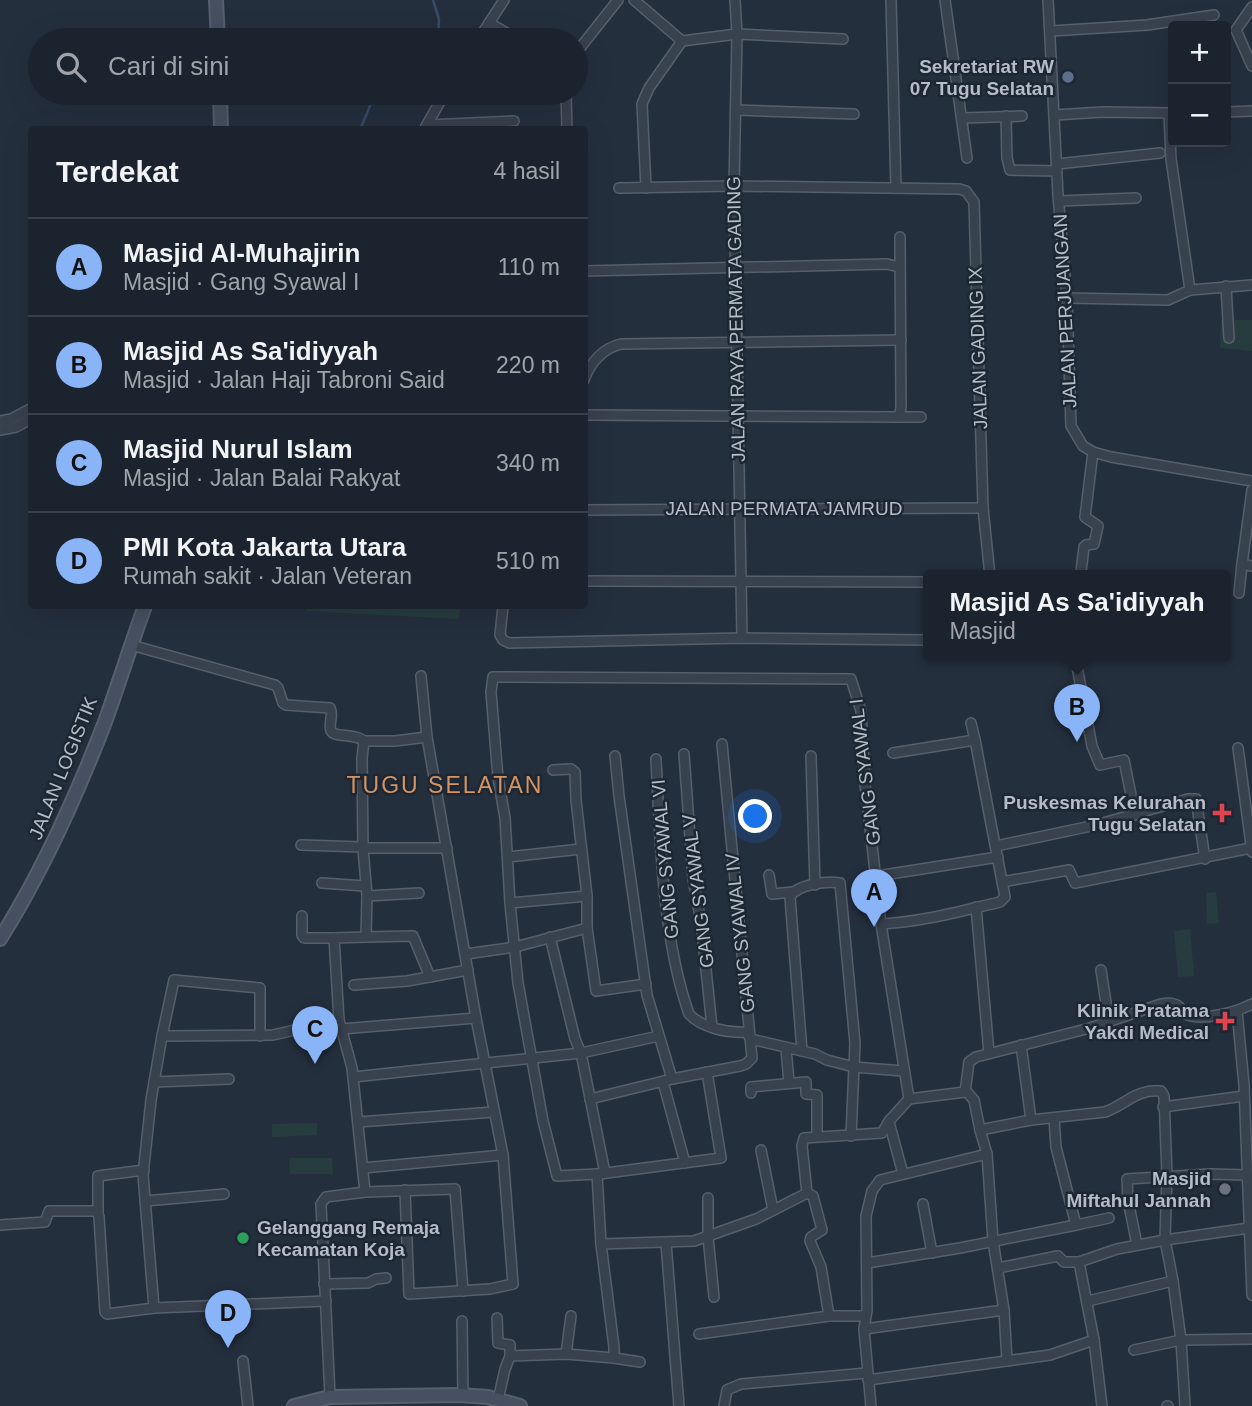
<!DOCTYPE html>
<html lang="id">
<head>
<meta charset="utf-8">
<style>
  :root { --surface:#1b232e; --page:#242b36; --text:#f1f3f6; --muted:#a0a4aa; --line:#39404a; --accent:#8ab4f8 }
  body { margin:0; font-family:Helvetica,sans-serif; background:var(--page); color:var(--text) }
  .controls { position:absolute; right:21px; top:21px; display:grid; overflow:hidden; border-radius:7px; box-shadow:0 7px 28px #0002 }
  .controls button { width:63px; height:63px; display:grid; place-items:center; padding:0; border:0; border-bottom:2px solid var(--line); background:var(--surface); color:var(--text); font:35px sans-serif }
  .you { position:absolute; left:756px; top:817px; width:24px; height:24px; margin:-18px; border:5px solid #fff; border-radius:50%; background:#1a73e8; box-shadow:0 0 0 10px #1a73e833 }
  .badge { display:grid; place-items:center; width:46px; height:46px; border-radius:50%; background:var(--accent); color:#111; font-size:23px; font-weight:700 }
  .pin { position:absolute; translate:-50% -58px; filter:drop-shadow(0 2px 4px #0008) }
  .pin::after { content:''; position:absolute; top:37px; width:24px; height:21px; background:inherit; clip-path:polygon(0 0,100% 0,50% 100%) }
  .popup { position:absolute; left:923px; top:570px; width:308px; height:91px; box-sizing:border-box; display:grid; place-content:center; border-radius:7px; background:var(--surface); filter:drop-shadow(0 2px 5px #0005); font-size:23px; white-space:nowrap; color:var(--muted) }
  .popup b { font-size:26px; color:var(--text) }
  .popup::after { content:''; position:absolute; left:50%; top:100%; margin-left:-14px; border:14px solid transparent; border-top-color:var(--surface) }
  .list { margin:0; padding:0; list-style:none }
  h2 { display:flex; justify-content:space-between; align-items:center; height:91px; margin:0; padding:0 28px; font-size:30px }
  h2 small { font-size:23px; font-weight:400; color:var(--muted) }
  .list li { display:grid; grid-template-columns:46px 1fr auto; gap:21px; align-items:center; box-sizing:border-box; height:98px; padding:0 28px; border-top:2px solid var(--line) }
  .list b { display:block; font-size:26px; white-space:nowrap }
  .list p { margin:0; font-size:23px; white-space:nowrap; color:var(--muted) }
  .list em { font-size:23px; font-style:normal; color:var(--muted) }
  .icon { flex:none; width:38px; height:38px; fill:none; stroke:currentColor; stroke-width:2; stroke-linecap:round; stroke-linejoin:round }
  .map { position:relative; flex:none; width:1252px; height:1406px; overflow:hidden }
  .search { position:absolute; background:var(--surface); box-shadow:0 7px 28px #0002; left:28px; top:28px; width:560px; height:77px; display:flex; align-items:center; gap:18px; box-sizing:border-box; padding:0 24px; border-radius:38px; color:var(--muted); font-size:26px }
  .panel { position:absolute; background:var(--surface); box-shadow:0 7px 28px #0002; left:28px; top:126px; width:560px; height:483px; border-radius:7px }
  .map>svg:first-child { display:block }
</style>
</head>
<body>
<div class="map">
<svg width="1252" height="1406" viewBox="0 0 1252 1406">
  <rect width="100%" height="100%" fill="#242f3e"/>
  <g fill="#263c3f">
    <path d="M1221,320H1252V351L1220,348Z"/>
    <path d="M307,606H460L459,619L306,611Z"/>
    <path d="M1216,892L1219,923L1207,924L1206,893Z"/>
    <path d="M1190,929L1194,976L1178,977L1174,931Z"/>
    <path d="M317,1123V1135L272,1137V1124Z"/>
    <path d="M289,1158H332L333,1174H290Z"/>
  </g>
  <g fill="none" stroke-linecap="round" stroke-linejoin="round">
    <g stroke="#394c67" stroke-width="2.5">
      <path d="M433,0L439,19L438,40"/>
      <path d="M360,130L372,101L405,95L408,93"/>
      <path d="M13,423L32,414"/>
    </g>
    <g stroke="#565f6c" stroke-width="12">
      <g id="minor">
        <path d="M634,0L682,41"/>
        <path d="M735,0L737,34L734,186L742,638"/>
        <path d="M891,0L896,188"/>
        <path d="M945,0L967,158"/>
        <path d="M1048,0L1058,195L1067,298L1071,426L1083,446L1093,452L1111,457L1252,481"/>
        <path d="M1252,7L1236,30L1252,66"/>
        <path d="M489,23L519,40"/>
        <path d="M1051,31L1147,25L1214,15"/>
        <path d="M478,40L504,0"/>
        <path d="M576,53L618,0"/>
        <path d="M566,93L567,130"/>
        <path d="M736,110L854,114"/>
        <path d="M1226,112L1252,111"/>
        <path d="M1169,113L1171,159L1190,290"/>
        <path d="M1055,115L1103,112L1172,113"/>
        <path d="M1006,116L1007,158L1010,170L1057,171"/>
        <path d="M963,118L1022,116"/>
        <path d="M427,125L514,121"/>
        <path d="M425,128L445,93"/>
        <path d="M1057,164L1160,153"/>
        <path d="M619,188L734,186L959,189L966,191L974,202L983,508L990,576"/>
        <path d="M646,188L642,104L649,88L682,41L737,34L843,39"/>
        <path d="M1059,201L1136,198"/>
        <path d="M584,271L887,264L899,267"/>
        <path d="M1226,286L1229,338"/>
        <path d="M1067,298L1168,300L1190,290L1252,285"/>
        <path d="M584,380C590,363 603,348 621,344L901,340"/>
        <path d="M584,415L899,417L901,408L900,237"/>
        <path d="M899,417H921"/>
        <path d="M0,421L11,419L32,408"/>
        <path d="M0,430L16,427L32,418"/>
        <path d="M1252,490L1242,564L1252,566"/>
        <path d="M584,510L983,508"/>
        <path d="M1078,576L1081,572L1084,547L1086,545L1094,544L1098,526L1085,517L1093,452"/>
        <path d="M584,581L928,582"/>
        <path d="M1239,593L1242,564"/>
        <path d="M503,606L500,635L503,640L509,643L742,638L928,640"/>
        <path d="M131,645L275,685L278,688L283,703L286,705L330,708C334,716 328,724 331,731C335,738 355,733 364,741"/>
        <path d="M1075,656L1092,746L1100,765L1124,760L1135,815"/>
        <path d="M971,723L975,740"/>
        <path d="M1238,748L1252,852"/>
        <path d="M684,754L693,879L701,922L712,1027"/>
        <path d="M615,756L619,796L647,995L672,1079"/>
        <path d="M811,756L815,885"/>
        <path d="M656,759C660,839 662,937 689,1014C702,1028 727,1033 746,1032L751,1039L815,1054L827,1060L854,1067L903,1071"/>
        <path d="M553,770L571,769L575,772L576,800L587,896V928L596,991L646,984"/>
        <path d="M301,845L363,847"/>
        <path d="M996,846L1096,825L1188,799H1196L1205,859"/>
        <path d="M363,848L362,758L364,741H395L427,737"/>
        <path d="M508,857L581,849"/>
        <path d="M769,875L772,894L793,892"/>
        <path d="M877,876L998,857"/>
        <path d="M1002,882L1069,870L1075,883L1251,848"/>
        <path d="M322,883L365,886"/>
        <path d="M367,896L419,893"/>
        <path d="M510,903L587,896"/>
        <path d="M976,907L989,1053"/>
        <path d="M302,916V935L304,938H334"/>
        <path d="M881,924C922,922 961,911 1000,902L1005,897L975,740L893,753"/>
        <path d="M366,937L413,936L430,977"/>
        <path d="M550,937L575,1039L581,1053L605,1173"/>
        <path d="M466,954L515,947L587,928"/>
        <path d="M1101,970L1109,1022"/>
        <path d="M354,985L407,981L468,970"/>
        <path d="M1237,1011L1244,1085L1252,1295"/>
        <path d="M339,1020L334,938L366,937L367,896L363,848H447"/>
        <path d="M341,1029L476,1018"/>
        <path d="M162,1036L174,980L260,988V1036"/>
        <path d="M1021,1045L1031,1120"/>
        <path d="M786,1048L789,1083"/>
        <path d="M802,1051L790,897C797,884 827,881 840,883L855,1043L851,1136"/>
        <path d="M353,1077L581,1053L659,1036"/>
        <path d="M154,1082L229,1079"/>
        <path d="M663,1082L685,1163"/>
        <path d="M966,1091L974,1100L980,1130"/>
        <path d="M751,1093V1087L806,1082V1094L817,1095V1136"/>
        <path d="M590,1099L672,1079L740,1066L746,1064L752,1058L722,744"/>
        <path d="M1163,1107L1244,1096"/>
        <path d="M358,1122L494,1112"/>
        <path d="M889,1122L903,1174"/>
        <path d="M761,1150L773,1210"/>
        <path d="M363,1168L503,1155"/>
        <path d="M599,1174L721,1158L707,1072"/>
        <path d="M405,1190L409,1294L490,1289L513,1284L503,1155L476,1018L427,737L421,676"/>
        <path d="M365,1192L455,1189L463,1291"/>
        <path d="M807,1193L813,1196L822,1230L811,1237L810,1241L821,1267L829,1316H866"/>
        <path d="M708,1198V1237L714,1297"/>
        <path d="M145,1201L224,1194"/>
        <path d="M923,1204L932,1253"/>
        <path d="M98,1213V1176L144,1170"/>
        <path d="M0,1225L45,1222L49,1211H97L99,1217L105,1312L107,1314L154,1308L326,1301"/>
        <path d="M1076,1225L1109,1218"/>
        <path d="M666,1243L679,1406"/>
        <path d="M601,1244L694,1241L756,1219L807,1193L802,1146L804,1138L882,1133L889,1121L909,1099L965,1092L969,1062L976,1057L1090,1028L1161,1004C1174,1002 1179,1004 1185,1014C1201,1022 1237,1012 1252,1004"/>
        <path d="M1137,1245L1128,1200L1127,1179L1210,1174L1247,1175"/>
        <path d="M1079,1262L1094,1340L1102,1406"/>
        <path d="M867,1263L960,1248L1076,1225L1056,1147L1054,1118"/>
        <path d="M998,1268L1058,1256L1064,1262H1079L1117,1249L1165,1240L1249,1228"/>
        <path d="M1173,1281L1181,1340L1185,1406"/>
        <path d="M324,1284L368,1283L376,1279L386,1278"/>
        <path d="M154,1308L143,1175L151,1100L162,1036L273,1035L339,1020L352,1068L365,1192L326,1197L321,1204L330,1397"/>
        <path d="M497,1318L498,1343L510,1345V1356"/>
        <path d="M462,1321L463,1395"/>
        <path d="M864,1329L1004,1310"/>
        <path d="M699,1334L829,1316"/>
        <path d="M1134,1350L1181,1340L1252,1339"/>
        <path d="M566,1354L571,1316"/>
        <path d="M614,1358L640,1362"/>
        <path d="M243,1361L248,1406"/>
        <path d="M1007,1361L1004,1310L993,1241L987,1154L980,1130L1031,1120L1105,1112C1127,1104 1135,1089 1161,1091L1164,1096L1167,1175L1165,1240L1173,1281L1088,1301"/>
        <path d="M868,1380L1050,1355L1094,1340"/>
        <path d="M498,1400L505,1369L510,1356L566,1354L614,1358V1347L601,1244L597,1174L557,1176L543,1121L518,983L510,903L505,818L498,778L491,692L493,677L851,679L861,711L865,784L881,924L909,1099"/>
        <path d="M724,1406L727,1390L741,1384L867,1373"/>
        <path d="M871,1406L864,1329L867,1310L866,1216L872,1191L880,1180L987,1154"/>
        <path d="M1167,1406H1168"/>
      </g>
    </g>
    <g stroke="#565f6c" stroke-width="16">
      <g id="secondary">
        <path d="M216,0L218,40"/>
        <path d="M220,93L221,130"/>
        <path d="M0,939C43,871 76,797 105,722C119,683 131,644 145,606"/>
        <path d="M294,1406L330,1397L459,1395L488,1397L520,1406"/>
      </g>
    </g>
    <use href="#minor" stroke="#38414e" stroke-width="9"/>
    <use href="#secondary" stroke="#465061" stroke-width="12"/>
  </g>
  <circle fill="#5c6f8a" stroke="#1d2633" stroke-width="2.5" cx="1068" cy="77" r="7"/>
  <g fill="#e0444e" stroke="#1d2633" stroke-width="2.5">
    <path d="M1218.5 802.5h7v7h7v7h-7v7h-7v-7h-7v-7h7z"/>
    <path d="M1221.5 1010.5h7v7h7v7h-7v7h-7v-7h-7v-7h7z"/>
  </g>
  <circle fill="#6b7280" stroke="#1d2633" stroke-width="2.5" cx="1225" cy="1189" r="7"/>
  <circle fill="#2e9e5b" stroke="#1d2633" stroke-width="2.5" cx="243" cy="1238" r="7"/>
  <g text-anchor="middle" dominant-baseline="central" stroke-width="5" stroke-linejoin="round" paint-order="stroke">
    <g font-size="19" font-weight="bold" fill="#b4bcc9" stroke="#1d2633" text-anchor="end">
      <text x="1054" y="66">Sekretariat RW<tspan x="1054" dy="22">07 Tugu Selatan</tspan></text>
      <text x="1206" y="802">Puskesmas Kelurahan<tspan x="1206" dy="22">Tugu Selatan</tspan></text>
      <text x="1209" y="1010">Klinik Pratama<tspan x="1209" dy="22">Yakdi Medical</tspan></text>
      <text x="1211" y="1178">Masjid<tspan x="1211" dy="22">Miftahul Jannah</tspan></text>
      <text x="257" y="1227" text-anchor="start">Gelanggang Remaja<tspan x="257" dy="22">Kecamatan Koja</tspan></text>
    </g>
    <g font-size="19" fill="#b4bcc9" stroke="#1d2633">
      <text transform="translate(1065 311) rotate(-93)">JALAN PERJUANGAN</text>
      <text transform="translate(736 319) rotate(-91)">JALAN RAYA PERMATA GADING</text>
      <text transform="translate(978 348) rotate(-92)">JALAN GADING IX</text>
      <text x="784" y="508">JALAN PERMATA JAMRUD</text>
      <text transform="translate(63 768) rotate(-68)">JALAN LOGISTIK</text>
      <text transform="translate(865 772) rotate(-97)">GANG SYAWAL I</text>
      <text transform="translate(665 859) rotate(-95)">GANG SYAWAL VI</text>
      <text transform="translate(698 891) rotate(-97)">GANG SYAWAL V</text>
      <text transform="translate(740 933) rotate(-96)">GANG SYAWAL IV</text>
    </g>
    <g font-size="23" letter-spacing="2" fill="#d59563" stroke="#1d2633">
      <text x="445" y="785">TUGU SELATAN</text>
    </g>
  </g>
</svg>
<div class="controls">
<button>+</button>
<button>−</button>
</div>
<div class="you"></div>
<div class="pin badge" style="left:874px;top:927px">A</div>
<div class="pin badge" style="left:1077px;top:742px">B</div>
<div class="popup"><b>Masjid As Sa'idiyyah</b>Masjid</div>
<div class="pin badge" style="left:315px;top:1064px">C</div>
<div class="pin badge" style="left:228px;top:1348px">D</div>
<div class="search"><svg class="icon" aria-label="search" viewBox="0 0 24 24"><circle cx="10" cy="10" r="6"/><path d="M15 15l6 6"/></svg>Cari di sini</div>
<section class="panel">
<h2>Terdekat<small>4 hasil</small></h2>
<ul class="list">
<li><span class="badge">A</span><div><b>Masjid Al-Muhajirin</b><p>Masjid · Gang Syawal I</p></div><em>110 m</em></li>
<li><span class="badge">B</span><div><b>Masjid As Sa'idiyyah</b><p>Masjid · Jalan Haji Tabroni Said</p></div><em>220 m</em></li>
<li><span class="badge">C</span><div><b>Masjid Nurul Islam</b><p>Masjid · Jalan Balai Rakyat</p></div><em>340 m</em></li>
<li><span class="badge">D</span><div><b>PMI Kota Jakarta Utara</b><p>Rumah sakit · Jalan Veteran</p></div><em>510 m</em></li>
</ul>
</section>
</div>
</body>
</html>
